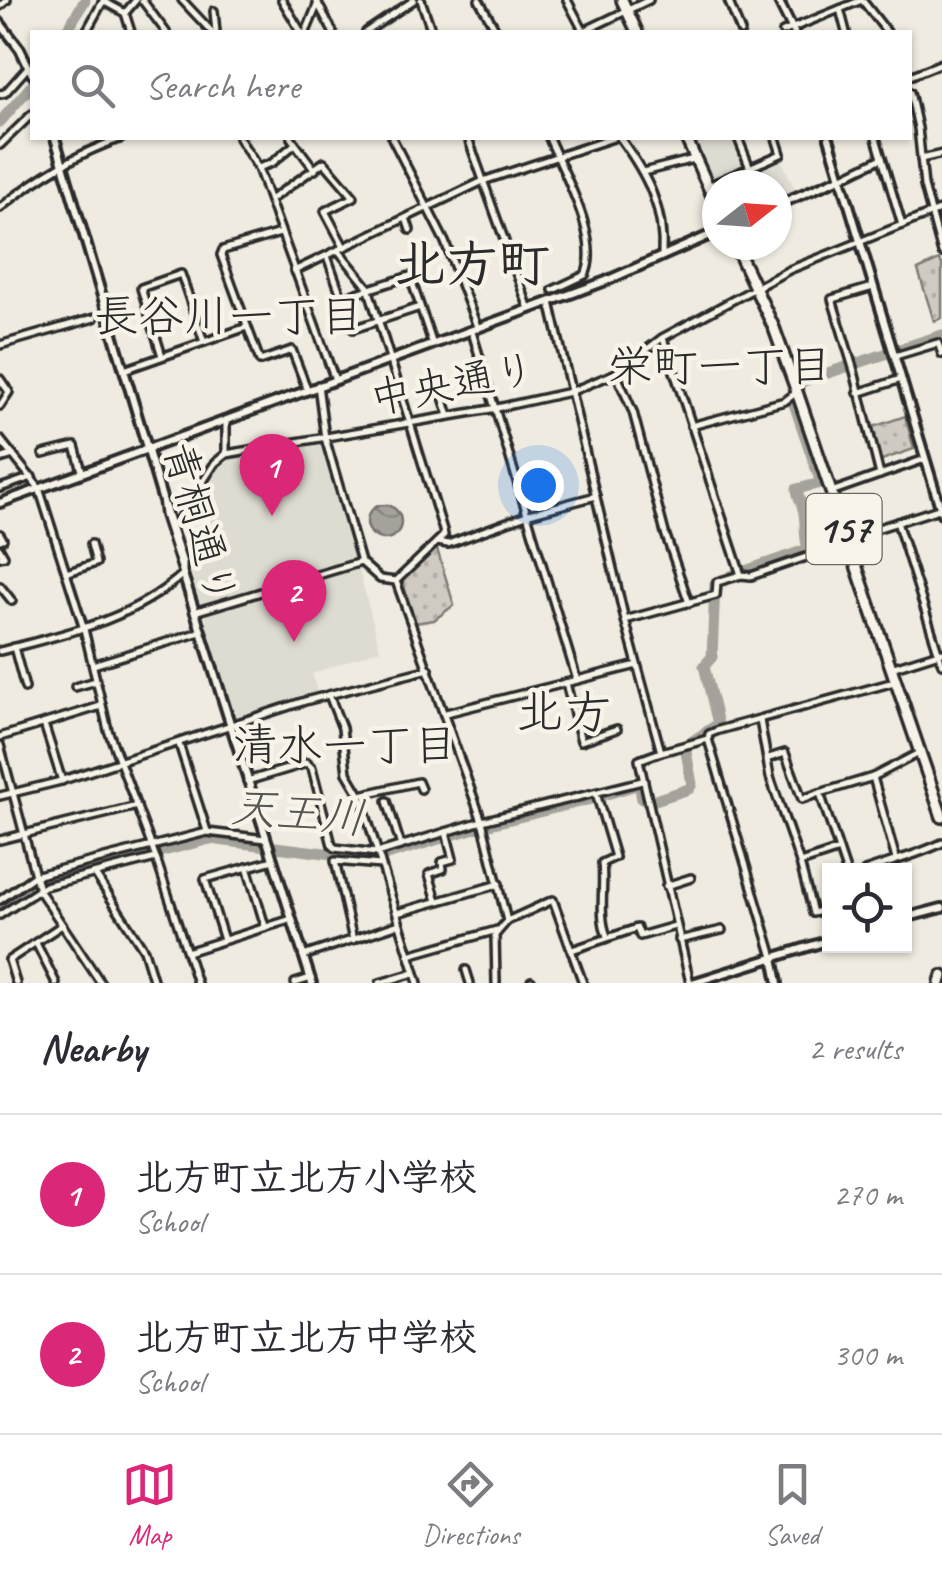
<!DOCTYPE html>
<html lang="en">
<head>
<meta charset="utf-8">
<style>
  :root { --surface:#fff; --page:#f7f7f7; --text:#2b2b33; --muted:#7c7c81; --line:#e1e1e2; --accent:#db2777 }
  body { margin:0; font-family:Caveat,"Klee One",sans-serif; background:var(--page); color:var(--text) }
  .controls { position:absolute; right:30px; bottom:30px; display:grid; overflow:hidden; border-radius:0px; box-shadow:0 2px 8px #0004 }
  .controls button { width:90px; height:90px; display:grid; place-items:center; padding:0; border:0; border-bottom:2px solid var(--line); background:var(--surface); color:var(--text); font:50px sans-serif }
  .compass { position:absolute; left:702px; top:170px; width:90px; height:90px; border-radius:50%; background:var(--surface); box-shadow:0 2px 8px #0004; rotate:73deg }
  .you { position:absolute; left:538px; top:485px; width:35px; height:35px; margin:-25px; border:8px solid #fff; border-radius:50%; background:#1a73e8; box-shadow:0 0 0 15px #1a73e833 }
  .badge { display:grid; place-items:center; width:65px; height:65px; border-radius:50%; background:var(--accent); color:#fff; font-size:32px; font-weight:700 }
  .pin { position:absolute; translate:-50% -82px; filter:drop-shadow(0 2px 5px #0008) }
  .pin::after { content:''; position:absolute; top:52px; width:35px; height:30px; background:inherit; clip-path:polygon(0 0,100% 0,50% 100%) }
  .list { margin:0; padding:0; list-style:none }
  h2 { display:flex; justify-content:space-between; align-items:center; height:130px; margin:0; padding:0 40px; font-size:42px }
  h2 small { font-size:32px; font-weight:400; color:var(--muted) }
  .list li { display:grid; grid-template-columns:65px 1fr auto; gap:30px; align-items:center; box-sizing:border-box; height:160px; padding:0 40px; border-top:2px solid var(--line) }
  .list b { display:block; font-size:38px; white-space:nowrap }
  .list p { margin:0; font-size:32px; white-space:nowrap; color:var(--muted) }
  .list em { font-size:32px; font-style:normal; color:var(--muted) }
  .icon { flex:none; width:55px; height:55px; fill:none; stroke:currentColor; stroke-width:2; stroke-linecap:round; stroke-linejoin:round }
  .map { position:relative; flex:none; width:942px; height:983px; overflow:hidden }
  .search { position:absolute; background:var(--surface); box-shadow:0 2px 8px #0004; left:30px; right:30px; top:30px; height:110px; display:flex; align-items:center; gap:25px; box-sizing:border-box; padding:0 35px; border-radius:0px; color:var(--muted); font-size:38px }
  .sheet { height:450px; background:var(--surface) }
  nav { display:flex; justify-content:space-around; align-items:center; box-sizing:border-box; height:140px; border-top:2px solid var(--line); background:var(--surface); font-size:28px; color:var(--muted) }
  nav a { display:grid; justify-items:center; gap:5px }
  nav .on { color:var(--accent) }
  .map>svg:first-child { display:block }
</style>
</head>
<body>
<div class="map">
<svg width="942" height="983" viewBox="0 0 942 983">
  <defs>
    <pattern id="green-dots" width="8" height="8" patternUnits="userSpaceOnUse" patternTransform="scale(2.5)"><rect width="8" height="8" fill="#cfcbc2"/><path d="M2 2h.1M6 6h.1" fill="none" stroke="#b2aea7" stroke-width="1.8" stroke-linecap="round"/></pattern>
    <pattern id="water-waves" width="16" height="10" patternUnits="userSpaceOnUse" patternTransform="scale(2.5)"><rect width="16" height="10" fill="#a4a29a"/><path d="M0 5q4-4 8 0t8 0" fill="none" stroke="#86847e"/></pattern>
  </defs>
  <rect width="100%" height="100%" fill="#efebe0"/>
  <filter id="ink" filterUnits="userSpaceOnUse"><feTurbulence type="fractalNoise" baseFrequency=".01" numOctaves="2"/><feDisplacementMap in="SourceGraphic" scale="20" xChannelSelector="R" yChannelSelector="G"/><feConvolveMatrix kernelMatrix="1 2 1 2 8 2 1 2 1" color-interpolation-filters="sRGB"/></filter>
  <g filter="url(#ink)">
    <g fill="#dedbd1">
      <path d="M707,138H735L745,163L709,179L693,144Z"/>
      <path d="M780,158L795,189L777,197V185H718Z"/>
      <path d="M319,442L324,444L356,561L201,606L181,537L203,531L194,501L217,467L231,457L248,452Z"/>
      <path d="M358,567L380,649L312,674L318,695L235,720L207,635L206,614L211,610L269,593L273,595Z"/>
    </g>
    <g fill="url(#green-dots)" stroke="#7d7b76" stroke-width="2.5">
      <path d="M939,260L942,264V318L934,321L918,270Z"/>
      <path d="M905,416L914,449L879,461L870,428Z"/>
      <path d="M437,549L454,605L434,620L415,623L402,579L429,551Z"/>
    </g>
    <circle fill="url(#water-waves)" stroke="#74726e" stroke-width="2.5" cx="384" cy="522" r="17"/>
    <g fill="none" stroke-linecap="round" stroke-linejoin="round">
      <g stroke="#a4a29a" stroke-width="11">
        <path d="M66,32L85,0"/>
        <path d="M0,122L32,85"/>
        <path d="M731,576L808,549C804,536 806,527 804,514C803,505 798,499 797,489L821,483L793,401L801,382L942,335"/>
        <path d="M0,908L35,886L54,879L210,839L374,859L478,827L591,799L639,784L642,799L652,801L689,789L692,784L685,746L718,724L704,666L712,657L715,584"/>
      </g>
      <g stroke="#2b2b2b" stroke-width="12">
        <g id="minor">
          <path d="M142,0L166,32"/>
          <path d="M182,0L212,32"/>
          <path d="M282,0L301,32"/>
          <path d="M316,0L333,32"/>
          <path d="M421,0L432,32"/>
          <path d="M479,0L497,32"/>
          <path d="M567,0L584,32"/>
          <path d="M728,0L741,32"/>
          <path d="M862,0L887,32"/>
          <path d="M103,1L125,13L131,32"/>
          <path d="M0,6L7,0"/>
          <path d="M840,9L846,32"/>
          <path d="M214,11L216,32"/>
          <path d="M125,13L136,0"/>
          <path d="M86,32L102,3"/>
          <path d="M306,32L318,3"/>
          <path d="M366,32L414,0"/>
          <path d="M582,32L649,0"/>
          <path d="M783,32L862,0"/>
          <path d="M910,76L942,63"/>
          <path d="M910,92L918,128L924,186L942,253"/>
          <path d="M0,94L5,93L29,66"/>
          <path d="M239,138L258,168L335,380"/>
          <path d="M291,138L315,170"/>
          <path d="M392,138L445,242L478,329"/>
          <path d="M468,138L529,309"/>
          <path d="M549,138C563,172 602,240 585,275L553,290"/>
          <path d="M620,138C647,175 665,209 662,256"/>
          <path d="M738,138L750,168"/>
          <path d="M876,138L902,225"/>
          <path d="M0,145L32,114"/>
          <path d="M921,159L942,154"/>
          <path d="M258,168L272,163L295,144"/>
          <path d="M643,172L694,159"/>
          <path d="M841,178L882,158"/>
          <path d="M708,186L781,154L776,138"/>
          <path d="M270,200L324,162L354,197L325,211L344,247"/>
          <path d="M0,208C37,178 77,153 122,138"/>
          <path d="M406,218L410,230"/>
          <path d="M280,233L223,250L221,255L260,361L292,350L307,389"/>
          <path d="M338,250L368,287L443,530L444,535L396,581"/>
          <path d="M327,256L342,298L410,276L433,345"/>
          <path d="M294,271L483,181L613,138"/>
          <path d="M873,287L832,299L854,371L880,475"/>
          <path d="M550,302L625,620L661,752L639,760L690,983"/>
          <path d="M353,329L420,307"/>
          <path d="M472,332L577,680"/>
          <path d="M663,338L741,575"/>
          <path d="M0,345L94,318"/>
          <path d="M162,356L141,288L181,274L204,342"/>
          <path d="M895,356L938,343L942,354"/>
          <path d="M124,370L247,327"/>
          <path d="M616,373L633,412L665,533L689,603"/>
          <path d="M0,379L9,392L0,406"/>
          <path d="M438,381L449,416"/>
          <path d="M318,385L325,438L361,562L380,579L396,581L482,821L507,921L495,935L496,983"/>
          <path d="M858,393L901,379"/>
          <path d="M226,422V454"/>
          <path d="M691,426L785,401L797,392"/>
          <path d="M0,439L39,488L84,629L108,730L156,858L197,983"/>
          <path d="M43,454L75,446L82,471"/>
          <path d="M0,459L13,455"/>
          <path d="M0,488L32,477"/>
          <path d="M831,492L925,459"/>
          <path d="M162,498L164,515L183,574"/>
          <path d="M163,500L183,563V574"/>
          <path d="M897,522L942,664"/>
          <path d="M171,525L179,519L215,463L226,454L497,408L570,392L616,373L662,338L789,270L942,209"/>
          <path d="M0,534L3,539L0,540"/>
          <path d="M437,542L448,544L529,514L596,496"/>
          <path d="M0,549L4,556L0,557"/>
          <path d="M66,573L96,563L91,544"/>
          <path d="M0,586L12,601"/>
          <path d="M194,612L361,562"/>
          <path d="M625,620L716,595L717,582L741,575L751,576L812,555L828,544L942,508"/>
          <path d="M14,647L25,688"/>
          <path d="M0,651C65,634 131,621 183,574"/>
          <path d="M93,665L200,632"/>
          <path d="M891,668L942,652"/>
          <path d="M566,683L581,741L617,729"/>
          <path d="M75,687L96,681"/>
          <path d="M329,695L342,728L347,773L360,795L418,983"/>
          <path d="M446,713L637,665"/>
          <path d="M760,720L770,777L800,863L813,913L830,909"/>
          <path d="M44,724L62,781"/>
          <path d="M0,737L101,706"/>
          <path d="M708,739L709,734L719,730L894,682"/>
          <path d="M179,744L207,831"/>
          <path d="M0,745L39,890L101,983"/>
          <path d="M661,752L708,739L773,957"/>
          <path d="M769,758L785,753L802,799L820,793"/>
          <path d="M873,777L896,859"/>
          <path d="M247,781L307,763L312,768L332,845L335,848L377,853L482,821L642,781"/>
          <path d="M596,793L615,857L602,863C605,887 598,915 607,936"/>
          <path d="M360,795L418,782L421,789"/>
          <path d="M0,796L57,782L305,701L429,669"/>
          <path d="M387,801L401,846"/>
          <path d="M0,840L137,806"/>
          <path d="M800,863L839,850"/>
          <path d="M247,867L265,926"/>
          <path d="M846,871L820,793L873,777L919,753"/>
          <path d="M865,871C892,861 917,855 942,843"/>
          <path d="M95,874L144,950L154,983"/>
          <path d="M666,886L691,878"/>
          <path d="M0,900L34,876L207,832L266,839"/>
          <path d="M437,901L429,874L443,869L442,862L453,859L446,832"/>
          <path d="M397,913L499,884"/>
          <path d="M0,915L45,886L156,858"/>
          <path d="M507,921L553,900L583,983"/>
          <path d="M224,940L205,879L273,860"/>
          <path d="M353,940L335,861L381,865"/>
          <path d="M679,940L722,930"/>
          <path d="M36,943L56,983"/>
          <path d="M572,950L637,928L640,936L675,926"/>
          <path d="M187,952L292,919"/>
          <path d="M409,955L497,930"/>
          <path d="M303,956L399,924"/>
          <path d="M466,970L470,983"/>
          <path d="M531,981L532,983"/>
          <path d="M16,983L9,960L62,925"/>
          <path d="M295,983L311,978"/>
          <path d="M380,983L414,973"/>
        </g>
      </g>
      <g stroke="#2b2b2b" stroke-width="14">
        <g id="tertiary">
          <path d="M778,0L794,32"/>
          <path d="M0,23L20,49L32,74"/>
          <path d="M55,138L162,498"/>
          <path d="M829,138L942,514"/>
          <path d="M777,205L840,178"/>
          <path d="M0,503L606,281L717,232"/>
          <path d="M183,574L312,983"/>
          <path d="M904,918L942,908"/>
          <path d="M773,957L778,983"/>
          <path d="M692,983L830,940"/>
        </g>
      </g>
      <g stroke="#2b2b2b" stroke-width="16">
        <g id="trunk">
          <path d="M622,0L637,32"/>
          <path d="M686,138L717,206"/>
          <path d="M735,245L774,328L797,392L942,817"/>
          <path d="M940,983L942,976"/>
        </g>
      </g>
      <use href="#minor" stroke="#f7f3e8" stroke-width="5"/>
      <use href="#tertiary" stroke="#f7f3e8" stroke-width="6"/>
      <use href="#trunk" stroke="#f7f3e8" stroke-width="9"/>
    </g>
  </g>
  <g text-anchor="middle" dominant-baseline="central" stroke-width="9" stroke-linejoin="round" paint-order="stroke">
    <rect fill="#f7f3e8" stroke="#686764" stroke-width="2.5" x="806.5" y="494" width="75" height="70" rx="8"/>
    <g font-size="40" font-weight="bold" fill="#2b2b2b">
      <text x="844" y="529">157</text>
    </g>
    <g font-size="42" fill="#2b2b2b" stroke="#f7f3e8">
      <text transform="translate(453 384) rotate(-11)">中央通り</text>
      <text transform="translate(200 524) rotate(74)">青桐通り</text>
    </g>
    <g font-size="45" fill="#2b2b2b" stroke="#f7f3e8">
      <text x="229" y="316">長谷川一丁目</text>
      <text x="720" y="366">栄町一丁目</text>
      <text x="345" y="745">清水一丁目</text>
    </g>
    <g font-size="45" font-style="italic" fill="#555552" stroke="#f7f3e8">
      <text transform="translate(298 813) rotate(5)">天王川</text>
    </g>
    <g font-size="48" fill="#2b2b2b" stroke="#f7f3e8">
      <text x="564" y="712">北方</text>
    </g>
    <g font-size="52" font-weight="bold" fill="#2b2b2b" stroke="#f7f3e8">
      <text x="472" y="264">北方町</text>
    </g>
  </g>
</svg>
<div class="controls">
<button><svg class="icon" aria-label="locate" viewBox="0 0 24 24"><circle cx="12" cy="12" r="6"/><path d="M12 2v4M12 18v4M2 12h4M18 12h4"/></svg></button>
</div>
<svg class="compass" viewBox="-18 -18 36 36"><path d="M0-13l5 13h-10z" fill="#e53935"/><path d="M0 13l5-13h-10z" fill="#7c7c81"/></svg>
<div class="you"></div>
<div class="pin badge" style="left:272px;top:516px">1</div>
<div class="pin badge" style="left:294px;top:642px">2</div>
<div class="search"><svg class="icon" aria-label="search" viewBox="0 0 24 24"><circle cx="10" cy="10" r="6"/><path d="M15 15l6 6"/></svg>Search here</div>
</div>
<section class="sheet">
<h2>Nearby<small>2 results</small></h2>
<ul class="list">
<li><span class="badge">1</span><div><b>北方町立北方小学校</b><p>School</p></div><em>270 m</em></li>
<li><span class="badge">2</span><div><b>北方町立北方中学校</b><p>School</p></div><em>300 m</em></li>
</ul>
</section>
<nav>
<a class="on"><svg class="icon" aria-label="map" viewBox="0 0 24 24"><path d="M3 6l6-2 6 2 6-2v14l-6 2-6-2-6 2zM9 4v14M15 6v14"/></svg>Map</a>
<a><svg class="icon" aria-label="directions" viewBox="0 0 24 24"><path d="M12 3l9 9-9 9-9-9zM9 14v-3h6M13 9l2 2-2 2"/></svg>Directions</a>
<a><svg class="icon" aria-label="saved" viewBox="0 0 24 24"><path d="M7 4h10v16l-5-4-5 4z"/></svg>Saved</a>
</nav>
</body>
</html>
